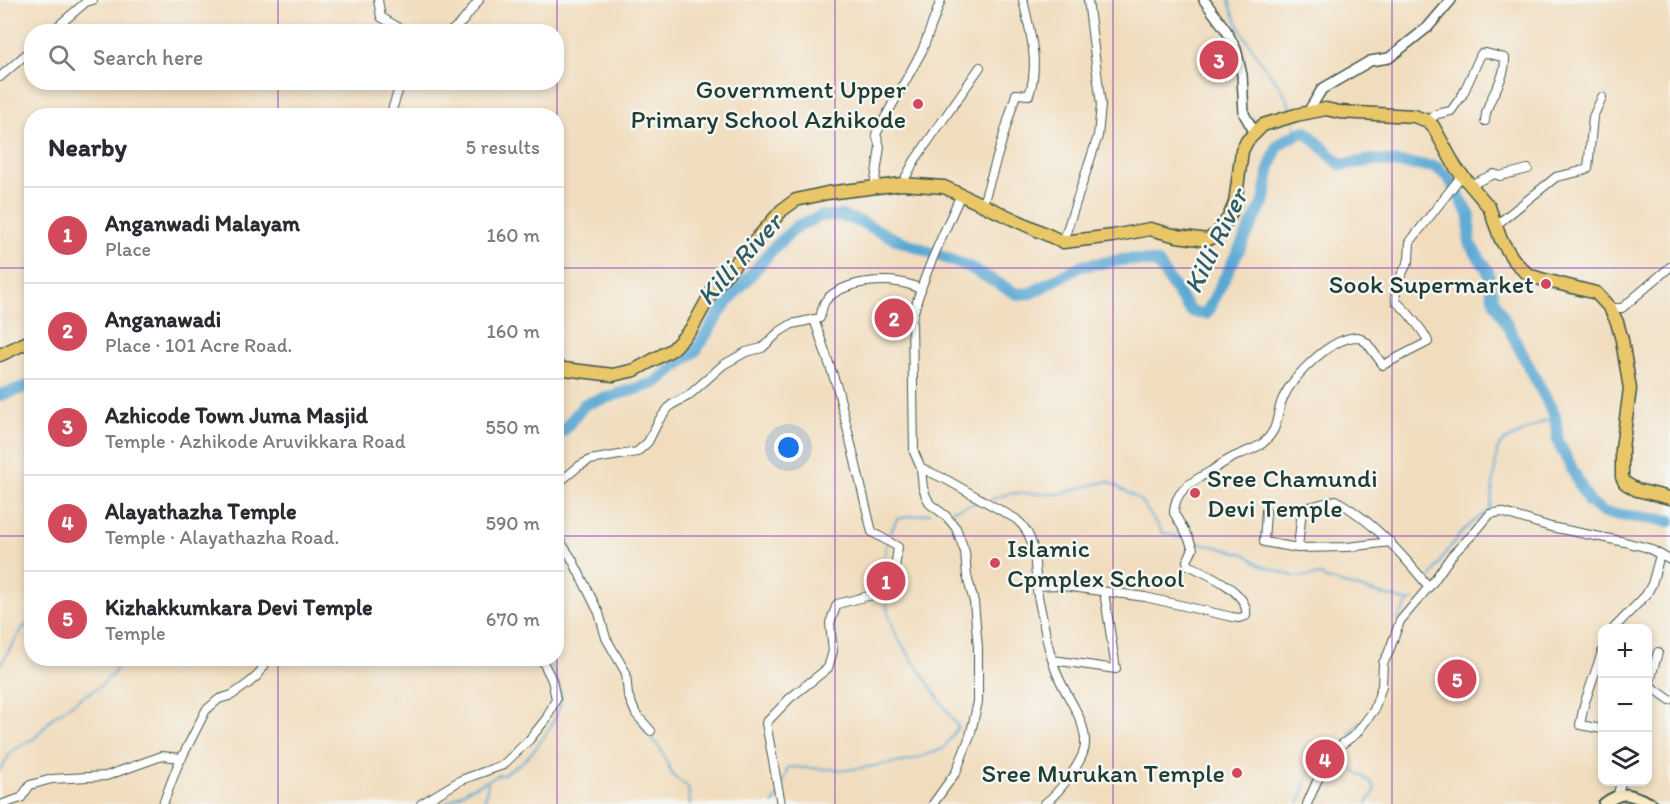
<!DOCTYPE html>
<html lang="en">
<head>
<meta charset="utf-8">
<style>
  :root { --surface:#fff; --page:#f7f7f7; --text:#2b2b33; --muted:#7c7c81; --line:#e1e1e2; --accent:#d1495b }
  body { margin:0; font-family:Itim,sans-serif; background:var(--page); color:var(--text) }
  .controls { position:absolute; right:18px; bottom:18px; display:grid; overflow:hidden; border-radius:12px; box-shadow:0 3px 9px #0003 }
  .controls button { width:54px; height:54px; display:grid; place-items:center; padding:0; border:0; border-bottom:2px solid var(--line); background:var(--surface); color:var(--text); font:30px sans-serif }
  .you { position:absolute; left:789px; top:448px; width:21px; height:21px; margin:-15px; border:4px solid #fff; border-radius:50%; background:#1a73e8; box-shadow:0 0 0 9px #1a73e833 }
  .badge { display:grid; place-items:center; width:39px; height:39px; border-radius:50%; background:var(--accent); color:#fff; font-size:20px; font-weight:700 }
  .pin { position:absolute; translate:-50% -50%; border:3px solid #fff; box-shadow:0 2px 6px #0006 }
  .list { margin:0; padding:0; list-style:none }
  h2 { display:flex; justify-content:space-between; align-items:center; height:78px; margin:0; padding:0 24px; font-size:26px }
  h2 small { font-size:20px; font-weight:400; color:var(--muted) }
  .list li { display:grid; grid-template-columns:39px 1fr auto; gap:18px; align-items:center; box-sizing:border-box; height:96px; padding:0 24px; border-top:2px solid var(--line) }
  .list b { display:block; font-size:22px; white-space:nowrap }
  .list p { margin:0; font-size:20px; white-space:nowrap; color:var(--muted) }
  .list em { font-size:20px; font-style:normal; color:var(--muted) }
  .icon { flex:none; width:33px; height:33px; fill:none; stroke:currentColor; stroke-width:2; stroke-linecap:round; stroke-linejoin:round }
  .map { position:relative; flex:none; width:1670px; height:804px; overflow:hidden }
  .search { position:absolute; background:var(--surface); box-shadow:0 3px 9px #0003; left:24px; top:24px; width:540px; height:66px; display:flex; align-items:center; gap:15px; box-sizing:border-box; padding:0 21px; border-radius:24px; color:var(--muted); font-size:22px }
  .panel { position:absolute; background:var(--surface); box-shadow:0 3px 9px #0003; left:24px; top:108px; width:540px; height:558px; border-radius:24px }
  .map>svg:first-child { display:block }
</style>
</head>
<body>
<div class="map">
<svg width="1670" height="804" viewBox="0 0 1670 804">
  <rect width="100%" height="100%" fill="#f6f6f2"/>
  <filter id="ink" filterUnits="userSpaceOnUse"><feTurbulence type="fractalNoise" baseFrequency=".0167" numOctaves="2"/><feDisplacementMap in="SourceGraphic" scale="12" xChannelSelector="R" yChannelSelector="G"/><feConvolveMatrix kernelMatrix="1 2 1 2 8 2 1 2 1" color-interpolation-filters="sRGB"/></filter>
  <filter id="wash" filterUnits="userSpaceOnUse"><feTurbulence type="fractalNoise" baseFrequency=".008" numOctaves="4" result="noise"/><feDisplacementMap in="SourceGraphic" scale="24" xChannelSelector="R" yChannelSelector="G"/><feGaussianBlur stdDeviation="1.35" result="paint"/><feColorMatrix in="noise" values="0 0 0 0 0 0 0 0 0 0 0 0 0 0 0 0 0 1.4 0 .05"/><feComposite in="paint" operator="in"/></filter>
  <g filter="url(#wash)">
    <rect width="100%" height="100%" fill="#f1ddbe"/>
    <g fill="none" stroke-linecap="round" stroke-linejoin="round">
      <g stroke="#5aa8d3" stroke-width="2">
        <path d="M1229,0C1234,22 1254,52 1267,70C1278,84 1286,92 1291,110"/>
        <path d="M1290,137L1296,129L1294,122"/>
        <path d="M992,499L1011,493L1058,494L1108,481L1140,500L1163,533L1182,538"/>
        <path d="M951,510L977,503"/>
        <path d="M1490,510L1497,451L1501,443L1555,416"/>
        <path d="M1196,542L1245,554L1260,565L1296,577L1321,575L1326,579L1410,602"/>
        <path d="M1429,581C1444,554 1461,527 1488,511"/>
        <path d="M883,589L881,584L887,541L897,519L930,513"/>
        <path d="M1397,620L1407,604L1414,599"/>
        <path d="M0,665L22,629L32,619"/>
        <path d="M639,722L661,750L673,776L688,787L690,804"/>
        <path d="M1349,734L1361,721"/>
        <path d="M1335,757L1372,783L1375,790L1367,804"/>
        <path d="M0,770L12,751L36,737L53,717L82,697L99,687L114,673L121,658"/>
        <path d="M781,788L788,767L847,770L908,761L943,749L958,727L897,637L888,613L885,594"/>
        <path d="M445,804C454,799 463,792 471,788C481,783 489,781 498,775H503C509,770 516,767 522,762C536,751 560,717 561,699C561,684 553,671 548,658"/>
        <path d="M484,804L488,783"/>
        <path d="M773,804L778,796"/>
        <path d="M1299,804C1308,775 1310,760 1338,743"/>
      </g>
      <g stroke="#5aa8d3" stroke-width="12">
        <path d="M0,395L32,385"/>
        <path d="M556,435L563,431L585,404L655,383L696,350L724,306L773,249L797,226L821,216H841L861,222L893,238L969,267L1017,294L1031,293L1081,266L1129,259L1158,263C1162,270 1187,308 1191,311C1195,313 1202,313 1206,314L1265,199L1269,170L1277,147L1287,139L1305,131L1341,165L1374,160L1400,163L1436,167L1449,178L1470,216L1469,243L1488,271L1493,298L1555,416L1558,442L1589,502L1604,513L1670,521"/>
      </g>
    </g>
  </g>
  <g filter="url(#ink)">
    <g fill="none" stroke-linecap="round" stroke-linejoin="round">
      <g stroke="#3e5549" stroke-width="10">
        <g id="minor">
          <path d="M378,0L381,17L406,32"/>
          <path d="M51,32L86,2L93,0"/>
          <path d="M450,32L463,21L479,0"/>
          <path d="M0,77L32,49"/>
          <path d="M390,116L401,82"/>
          <path d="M1428,121L1437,114L1451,111L1463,94L1481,54L1486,53L1505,58C1506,82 1486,98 1485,121"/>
          <path d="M902,184L915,160L980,67"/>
          <path d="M1470,185L1494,174L1500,176L1528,169"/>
          <path d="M874,187L880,147L876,134L922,51L941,0"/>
          <path d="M961,194C943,236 922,276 912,320L914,452L921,468L947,480L1016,519C1040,539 1033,568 1038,596C1041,611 1044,626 1047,641C1050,652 1053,665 1058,676C1067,698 1086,720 1085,744C1085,760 1057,795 1044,804"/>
          <path d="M983,204L1016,94L1029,95C1040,64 1030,31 1023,0"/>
          <path d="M1495,226L1556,177L1578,172L1588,168L1593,117L1602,97"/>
          <path d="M1063,242L1098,136L1101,105L1088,0"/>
          <path d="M1610,308H1622L1670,267"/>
          <path d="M921,468L923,488L926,496L930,504L946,516L956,528L965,552L967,576L974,602L978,648V702L970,736L956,772L933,804"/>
          <path d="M556,485L579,466L590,460L637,452L648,442L659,420L671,405L688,396L723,365L746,352L762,348L779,332L792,324L820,318C822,312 822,305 826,300C844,279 899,275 921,290"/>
          <path d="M1266,511L1264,542L1298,548L1347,547L1391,542"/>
          <path d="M556,535L572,559L599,613L606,638L626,673L628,695L636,714L651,731"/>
          <path d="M1298,548L1302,509L1336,500C1374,522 1401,553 1429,587"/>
          <path d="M1037,586L1057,585L1145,597L1232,617L1239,618L1246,616C1250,592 1206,573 1188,565L1187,561L1193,549L1188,537L1174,513C1174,490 1193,481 1211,471C1220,465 1228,459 1238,455C1247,451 1255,449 1263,443C1281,427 1275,415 1283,398C1294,375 1331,337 1358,337L1367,343L1383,365L1428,342C1427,335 1403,306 1396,302L1395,287L1409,260L1410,242L1462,175"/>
          <path d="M1614,628L1646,595L1652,584L1660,555"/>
          <path d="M1602,652L1584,705L1580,725L1602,729"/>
          <path d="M1053,660L1116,669L1104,592"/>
          <path d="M1648,684L1670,700"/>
          <path d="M1648,689L1658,652"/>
          <path d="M1618,794L1621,782"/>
          <path d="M3,804L21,798L30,785L52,779L106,776L162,756L182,758"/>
          <path d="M163,804L177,767L206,710L219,699L232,695L249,683L258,675L269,658"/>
          <path d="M421,804L461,780L503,765L529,740L546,719L556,699L552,680L541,658"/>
          <path d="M781,804L766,723L790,698L828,668L833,651L830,623L837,604L892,590L898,547L872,532L838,390L814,319"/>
          <path d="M1307,804L1317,781L1338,747L1356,734L1374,710L1382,686L1383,663L1388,654L1400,621L1433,582L1452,555L1476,531L1490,514L1501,512L1551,527L1625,542L1648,548L1670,560"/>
        </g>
      </g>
      <g stroke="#3e5549" stroke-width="12">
        <g id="tertiary">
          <path d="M1204,0L1226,30L1236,49L1242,75L1244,114L1255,133"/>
          <path d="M1308,112L1322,89L1370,61L1389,58L1428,27L1451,0"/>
        </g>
      </g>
      <g stroke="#3e5549" stroke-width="14">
        <path id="secondary" d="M1604,804C1625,788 1630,795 1652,804"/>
      </g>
      <g stroke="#3e5549" stroke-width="15">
        <g id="primary">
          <path d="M0,355L32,340"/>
          <path d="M556,368L613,375L635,370L673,349L692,328L714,288L782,210L796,200L827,193L902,184L944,187L1063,242L1113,236L1150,229L1177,236L1207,240L1218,233L1229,217L1235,203L1242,151L1247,141L1263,125L1296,115L1326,109L1339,112L1414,116L1428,121L1433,126L1456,168L1489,207L1501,240L1513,259L1523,270L1531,276L1541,279L1596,293L1610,308L1617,322L1622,340L1630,389L1622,448V477L1625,483L1637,490L1670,498"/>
        </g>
      </g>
      <use href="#minor" stroke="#fff" stroke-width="8"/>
      <use href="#tertiary" stroke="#fff" stroke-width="9"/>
      <use href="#secondary" stroke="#f6e9c3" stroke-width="10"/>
      <use href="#primary" stroke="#e9c769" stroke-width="12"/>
    </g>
  </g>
  <path fill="none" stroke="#7b2cbf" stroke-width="1.5" stroke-opacity="0.55" d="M278,0V32M557,0V804M835,0V804M1113,0V804M1392,0V804M278,82V116M0,268H32M556,268H1670M0,536H32M556,536H1670M278,658V804"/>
  <g fill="#d1495b" stroke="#f6f6f2" stroke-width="2">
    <circle cx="918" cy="104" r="6"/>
    <circle cx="1546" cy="284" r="6"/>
    <circle cx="1195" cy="493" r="6"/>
    <circle cx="995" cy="563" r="6"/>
    <circle cx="1237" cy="773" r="6"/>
  </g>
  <g text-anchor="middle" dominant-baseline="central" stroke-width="5" stroke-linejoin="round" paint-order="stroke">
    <g font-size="26" fill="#1f3d34" stroke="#f6f6f2" text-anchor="end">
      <text x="906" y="89">Government Upper<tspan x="906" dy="30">Primary School Azhikode</tspan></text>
      <text x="1534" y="284">Sook Supermarket</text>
      <text x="1207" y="478" text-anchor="start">Sree Chamundi<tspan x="1207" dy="30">Devi Temple</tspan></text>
      <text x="1007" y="548" text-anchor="start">Islamic<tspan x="1007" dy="30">Cpmplex School</tspan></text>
      <text x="1225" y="773">Sree Murukan Temple</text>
    </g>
    <g font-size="27" font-style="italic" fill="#315d64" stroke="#f6f6f2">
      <text transform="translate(1215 241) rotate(-64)">Killi River</text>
      <text transform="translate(739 259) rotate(-48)">Killi River</text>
    </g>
  </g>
</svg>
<div class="controls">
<button>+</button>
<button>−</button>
<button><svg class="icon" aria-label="layers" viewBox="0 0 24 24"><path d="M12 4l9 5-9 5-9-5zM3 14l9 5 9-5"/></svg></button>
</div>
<div class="you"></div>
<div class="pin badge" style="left:886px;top:581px">1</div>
<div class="pin badge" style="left:894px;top:318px">2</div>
<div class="pin badge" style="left:1219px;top:60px">3</div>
<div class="pin badge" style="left:1325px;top:759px">4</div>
<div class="pin badge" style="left:1457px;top:679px">5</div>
<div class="search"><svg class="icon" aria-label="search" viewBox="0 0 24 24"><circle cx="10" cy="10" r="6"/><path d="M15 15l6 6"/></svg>Search here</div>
<section class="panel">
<h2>Nearby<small>5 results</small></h2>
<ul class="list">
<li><span class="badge">1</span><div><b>Anganwadi Malayam</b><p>Place</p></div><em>160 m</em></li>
<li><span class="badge">2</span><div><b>Anganawadi</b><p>Place · 101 Acre Road.</p></div><em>160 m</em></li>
<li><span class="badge">3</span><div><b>Azhicode Town Juma Masjid</b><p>Temple · Azhikode Aruvikkara Road</p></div><em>550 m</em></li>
<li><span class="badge">4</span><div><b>Alayathazha Temple</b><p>Temple · Alayathazha Road.</p></div><em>590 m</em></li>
<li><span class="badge">5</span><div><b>Kizhakkumkara Devi Temple</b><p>Temple</p></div><em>670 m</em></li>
</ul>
</section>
</div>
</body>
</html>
